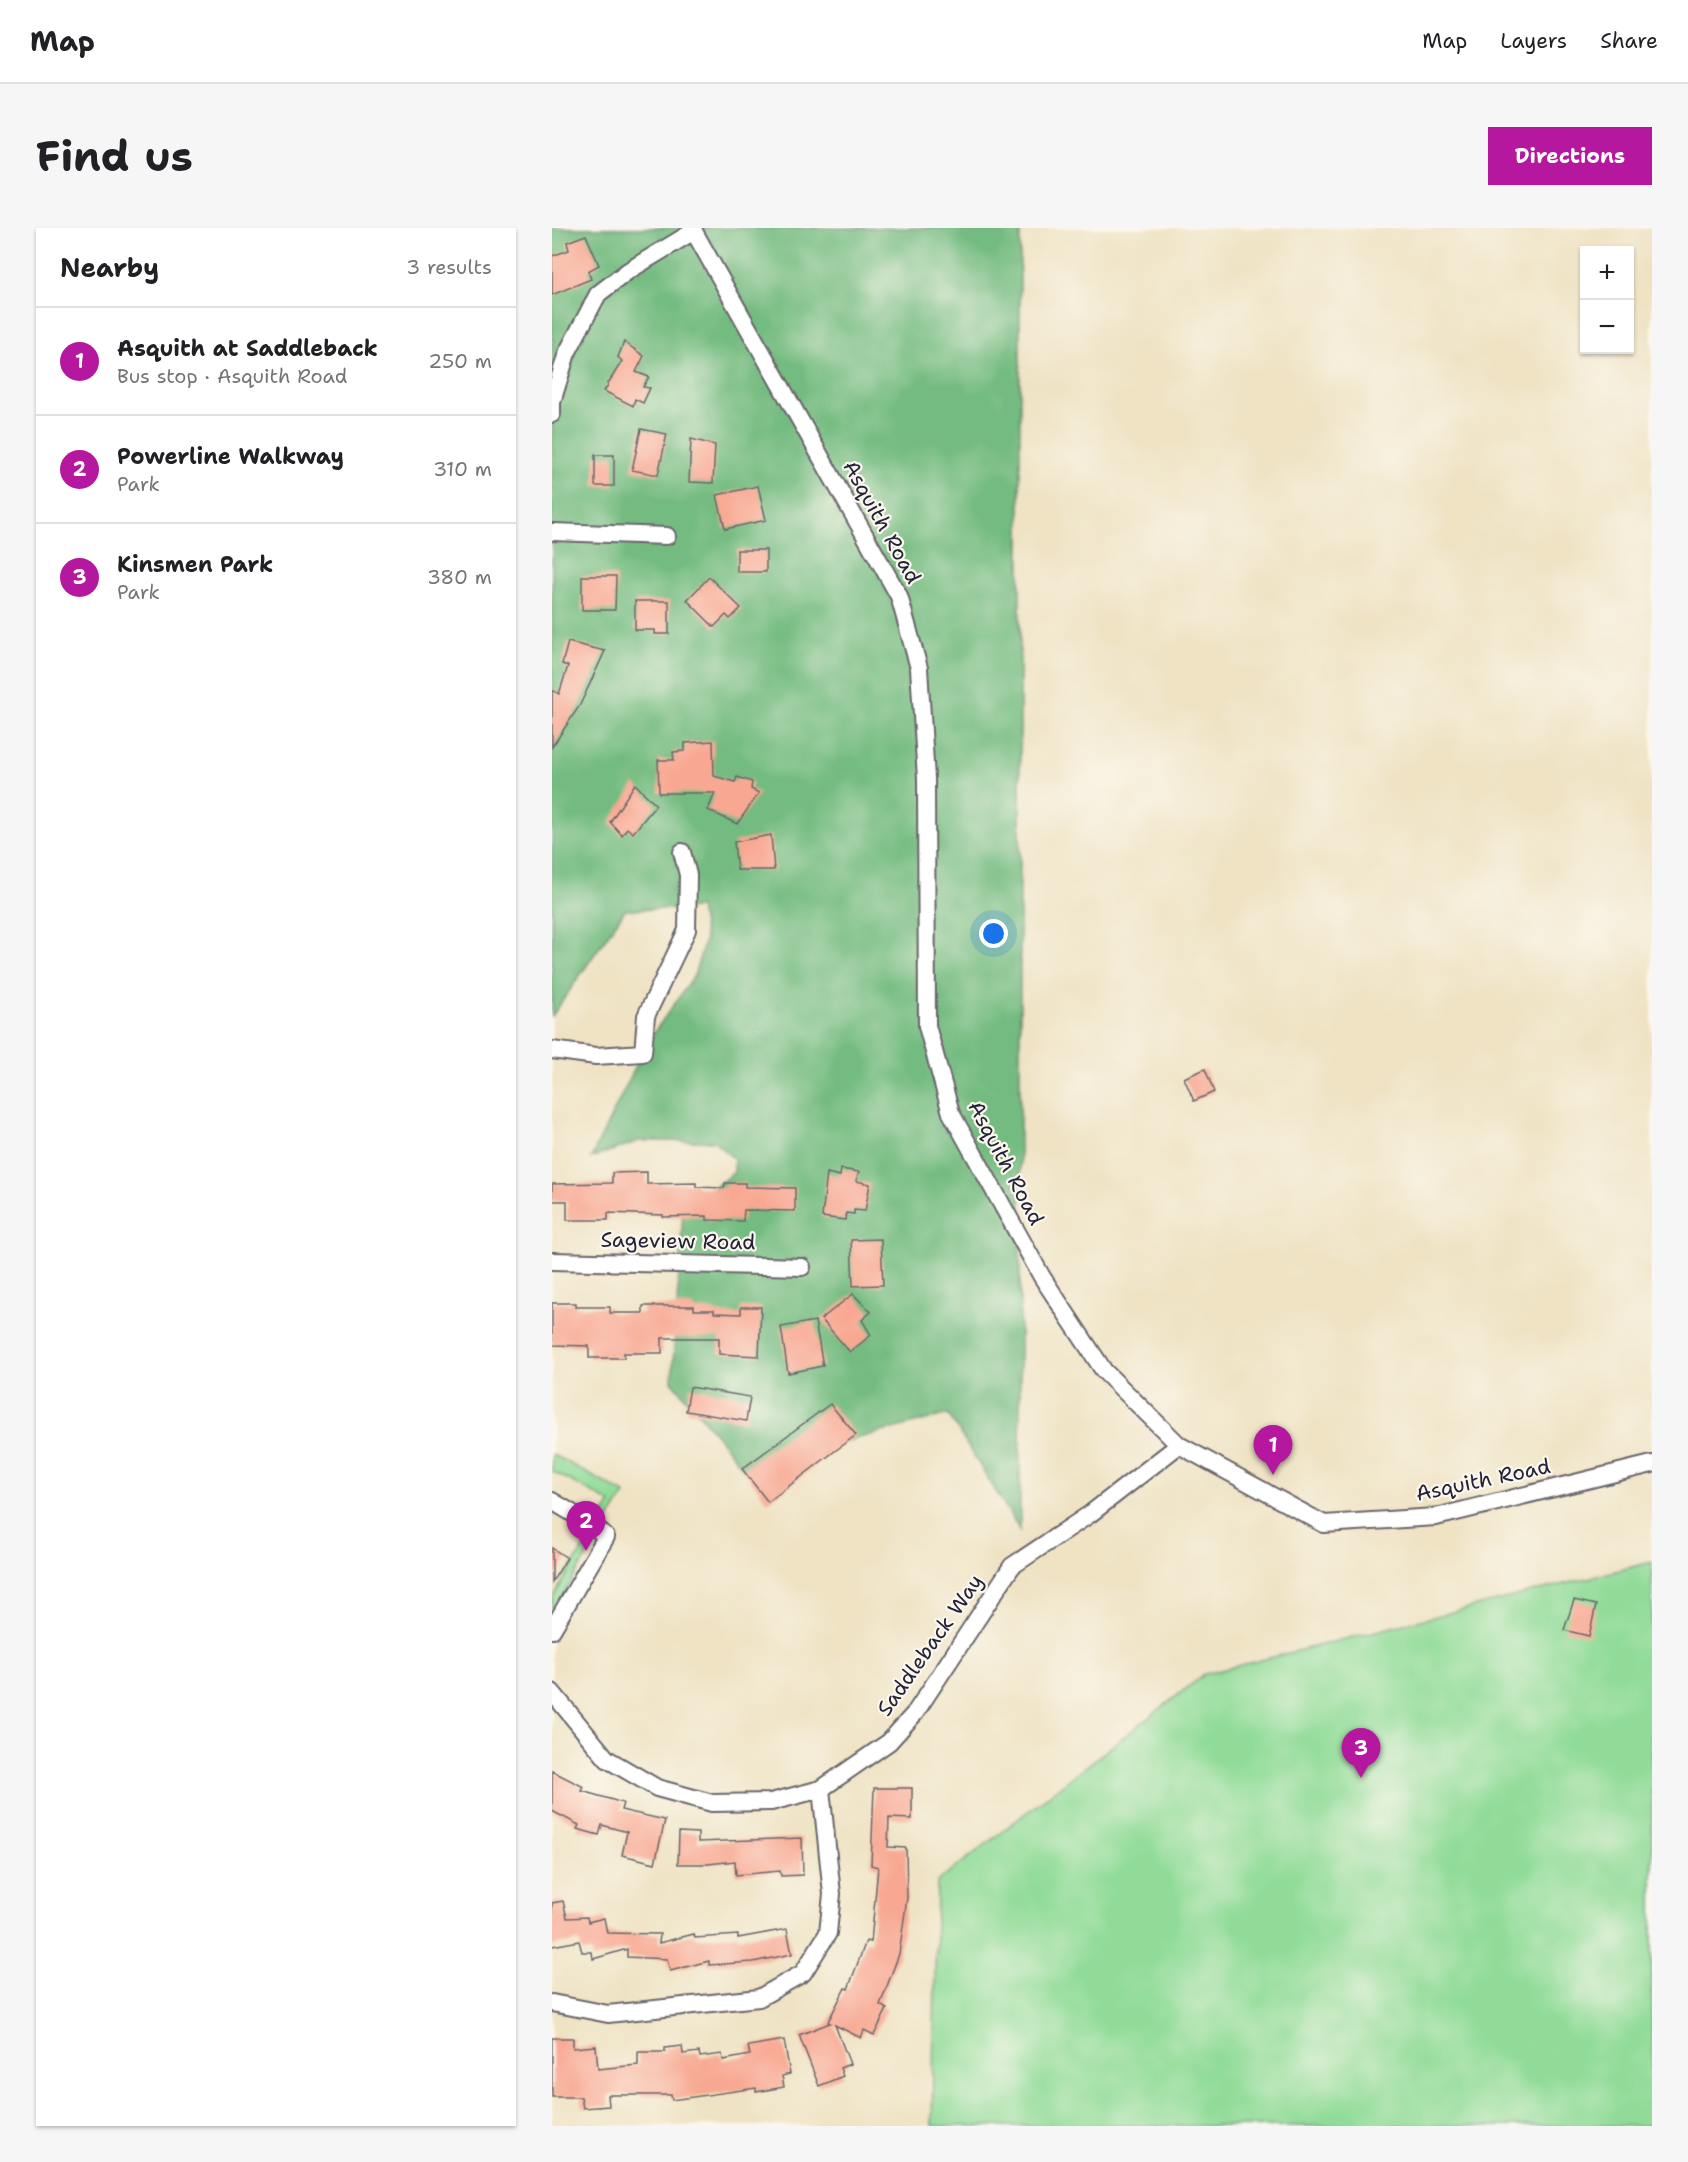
<!DOCTYPE html>
<html lang="en">
<head>
<meta charset="utf-8">
<style>
  :root { --surface:#fff; --page:#f6f6f6; --text:#202124; --muted:#757577; --line:#e0e0e0; --accent:#b5179e }
  body { margin:0; font-family:"Shantell Sans",sans-serif; background:var(--page); color:var(--text) }
  .controls { position:absolute; right:18px; top:18px; display:grid; overflow:hidden; border-radius:0px; box-shadow:0 2px 4px #0004 }
  .controls button { width:54px; height:54px; display:grid; place-items:center; padding:0; border:0; border-bottom:2px solid var(--line); background:var(--surface); color:var(--text); font:30px sans-serif }
  .you { position:absolute; left:442px; top:706px; width:21px; height:21px; margin:-15px; border:4px solid #fff; border-radius:50%; background:#1a73e8; box-shadow:0 0 0 9px #1a73e833 }
  .badge { display:grid; place-items:center; width:39px; height:39px; border-radius:50%; background:var(--accent); color:#fff; font-size:20px; font-weight:700 }
  .pin { position:absolute; translate:-50% -50px; filter:drop-shadow(0 2px 3px #0008) }
  .pin::after { content:''; position:absolute; top:32px; width:21px; height:18px; background:inherit; clip-path:polygon(0 0,100% 0,50% 100%) }
  .list { margin:0; padding:0; list-style:none }
  h2 { display:flex; justify-content:space-between; align-items:center; height:78px; margin:0; padding:0 24px; font-size:26px }
  h2 small { font-size:20px; font-weight:400; color:var(--muted) }
  .list li { display:grid; grid-template-columns:39px 1fr auto; gap:18px; align-items:center; box-sizing:border-box; height:108px; padding:0 24px; border-top:2px solid var(--line) }
  .list b { display:block; font-size:22px; white-space:nowrap }
  .list p { margin:0; font-size:20px; white-space:nowrap; color:var(--muted) }
  .list em { font-size:20px; font-style:normal; color:var(--muted) }
  .map { position:relative; flex:none; width:1100px; height:1898px; overflow:hidden; border-radius:0px }
  header { display:flex; align-items:center; gap:36px; box-sizing:border-box; height:84px; padding:0 30px; background:var(--surface); border-bottom:2px solid var(--line) }
  header strong { font-size:28px }
  nav { display:flex; gap:33px; margin-inline-start:auto; font-size:21px }
  .intro { display:flex; align-items:center; justify-content:space-between; box-sizing:border-box; height:144px; padding:0 36px }
  h1 { margin:0; font-size:42px }
  .button { padding:15px 27px; border-radius:0px; background:var(--accent); color:#fff; font-size:21px; font-weight:700 }
  main { display:flex; gap:36px; padding:0 36px }
  aside { flex:1; background:var(--surface); border-radius:0px; box-shadow:0 2px 4px #0004 }
  .map>svg:first-child { display:block }
</style>
</head>
<body>
<header>
<strong>Map</strong>
<nav><a>Map</a><a>Layers</a><a>Share</a></nav>
</header>
<div class="intro"><h1>Find us</h1><a class="button">Directions</a></div>
<main>
<aside>
<h2>Nearby<small>3 results</small></h2>
<ul class="list">
<li><span class="badge">1</span><div><b>Asquith at Saddleback</b><p>Bus stop · Asquith Road</p></div><em>250 m</em></li>
<li><span class="badge">2</span><div><b>Powerline Walkway</b><p>Park</p></div><em>310 m</em></li>
<li><span class="badge">3</span><div><b>Kinsmen Park</b><p>Park</p></div><em>380 m</em></li>
</ul>
</aside>
<div class="map">
<svg width="1100" height="1898" viewBox="0 0 1100 1898">
  <rect width="100%" height="100%" fill="#fbf7ec"/>
  <filter id="ink" filterUnits="userSpaceOnUse"><feTurbulence type="fractalNoise" baseFrequency=".0167" numOctaves="2"/><feDisplacementMap in="SourceGraphic" scale="12" xChannelSelector="R" yChannelSelector="G"/><feConvolveMatrix kernelMatrix="1 2 1 2 8 2 1 2 1" color-interpolation-filters="sRGB"/></filter>
  <filter id="wash" filterUnits="userSpaceOnUse"><feTurbulence type="fractalNoise" baseFrequency=".008" numOctaves="4" result="noise"/><feDisplacementMap in="SourceGraphic" scale="24" xChannelSelector="R" yChannelSelector="G"/><feGaussianBlur stdDeviation="1.35" result="paint"/><feColorMatrix in="noise" values="0 0 0 0 0 0 0 0 0 0 0 0 0 0 0 0 0 1.4 0 .05"/><feComposite in="paint" operator="in"/></filter>
  <g filter="url(#wash)">
    <rect width="100%" height="100%" fill="#efe3c4"/>
    <g fill="#8fdb97" stroke="#587e69" stroke-width="1.5">
      <path d="M0,1226L73,1266L0,1385V1371L59,1275L0,1243Z"/>
      <path d="M1100,1334V1898H380L385,1654L653,1446Z"/>
    </g>
    <path fill="#73bb80" stroke="#4a6e5e" stroke-width="1.5" d="M0,0H468V1302L396,1186L192,1241L120,1153L131,983L182,944V931L162,913H87L39,930L96,813L142,748L153,712L148,680L73,682L0,788Z"/>
    <g id="blocks">
      <g fill="#f8a892">
        <path d="M34,7L47,37L36,43L39,51L0,67V28L17,22L15,14Z"/>
        <path d="M72,114L92,128L84,144L97,149L91,159L98,160L91,175L83,171L81,178L52,163L56,157L55,154H57L70,133L66,129Z"/>
        <path d="M89,201L115,206L106,247L80,242Z"/>
        <path d="M139,211L163,217L161,255L137,254Z"/>
        <rect x="43" y="227" width="19" height="31"/>
        <path d="M206,258L214,292L173,301L165,267Z"/>
        <rect x="185" y="322" width="29" height="22"/>
        <path d="M30,348H64L63,382H30Z"/>
        <path d="M157,349L189,380L178,391L174,387L162,399L135,372Z"/>
        <path d="M83,373H117V406H103V402H83Z"/>
        <path d="M16,414L53,423L28,477L0,519V462L7,466L16,438L10,436Z"/>
        <path d="M161,513L162,548L183,554L185,549L200,554L199,561L207,565L185,596L156,582L163,565H107L106,532H122L121,524L133,523V515Z"/>
        <path d="M83,556L104,577L81,605L75,600L70,607L58,594Z"/>
        <path d="M219,607L222,642H185L182,614Z"/>
        <path d="M653,841L662,864L642,873L632,850Z"/>
        <path d="M289,941L307,944L304,953L318,956L313,983L302,982V986L294,985L293,992L270,989L275,945L288,948Z"/>
        <path d="M95,944V956L144,955V959L172,960L173,955H193V959L243,960V983L192,982L191,993L155,992V988L111,989V987L56,985V992H15V973H0V956L60,955V945Z"/>
        <path d="M329,1011L331,1057L301,1058L299,1012Z"/>
        <path d="M301,1066L319,1084L310,1092L319,1107L298,1124L269,1091Z"/>
        <path d="M0,1075H24V1079H58V1085H91V1078H142V1082H162V1085L189,1086V1079H209L207,1128L167,1126V1110H110V1125H72V1130H37V1118L0,1117Z"/>
        <path d="M263,1093L271,1138L236,1145L229,1099Z"/>
        <path d="M138,1159L198,1169L194,1193L134,1183Z"/>
        <path d="M278,1176L304,1207L216,1274L190,1241Z"/>
        <path d="M0,1320L15,1330L0,1354Z"/>
        <path d="M1022,1372L1044,1377L1037,1408L1012,1402Z"/>
        <path d="M0,1543L32,1559L30,1563L71,1575L69,1582L113,1592L103,1635L70,1627L75,1604L50,1597L47,1607L25,1601L27,1597L0,1583Z"/>
        <path d="M322,1560H360V1591L337,1590L336,1619L354,1620L355,1670L347,1726L328,1777L335,1781L322,1807L312,1802L309,1810L283,1797L298,1836L288,1840L291,1848L267,1858L247,1807L278,1795L276,1794L293,1760L296,1761L314,1713L319,1714L326,1639L319,1637Z"/>
        <path d="M127,1604L146,1605V1614L250,1610L251,1647L229,1648L228,1643L184,1647L183,1633L156,1636H126Z"/>
        <path d="M11,1673L15,1690L35,1689L36,1694L52,1690L55,1705L108,1706L107,1715L142,1706L143,1710L186,1707V1710L235,1701L240,1726L201,1734L157,1737V1733L118,1743L115,1731L75,1729V1721L41,1731L40,1724H30L27,1713L0,1718V1675Z"/>
        <path d="M0,1810H21V1820L44,1818L46,1841L86,1837V1824H113V1820L130,1818L131,1826L147,1824L148,1829L170,1826L171,1832L198,1827L196,1818L232,1812L238,1846L230,1848L232,1859L204,1864V1860L120,1872L119,1867H56L57,1878L31,1880L29,1869H0Z"/>
      </g>
    </g>
  </g>
  <g filter="url(#ink)">
    <use href="#blocks" fill-opacity="0" stroke="#6a666b" stroke-width="1.5"/>
    <g fill="none" stroke-linecap="round" stroke-linejoin="round">
      <g stroke="#6a666b" stroke-width="20">
        <g id="minor">
          <path d="M140,0L347,368L367,440L374,551L375,798L399,885L490,1049L552,1143L627,1217L772,1296L884,1289L1100,1236"/>
          <path d="M0,186V174L15,125L46,66L76,43L142,3"/>
          <path d="M0,304L115,308"/>
          <path d="M0,822L44,828L91,825L94,788L135,702L136,647L130,624"/>
          <path d="M0,1033L250,1039"/>
          <path d="M0,1273L42,1298L54,1309L0,1402"/>
          <path d="M0,1464L55,1531L105,1560L160,1575L219,1574L269,1561L337,1514L363,1485L460,1338L538,1286L627,1217"/>
          <path d="M0,1775L56,1786L207,1770L251,1745L276,1705L280,1666L269,1561"/>
        </g>
      </g>
      <use href="#minor" stroke="#fff" stroke-width="16"/>
    </g>
  </g>
  <g text-anchor="middle" dominant-baseline="central" stroke-width="4.5" stroke-linejoin="round" paint-order="stroke">
    <g font-size="21" fill="#22223b" stroke="#fbf7ec">
      <text transform="translate(330 294) rotate(61)">Asquith Road</text>
      <text transform="translate(454 935) rotate(62)">Asquith Road</text>
      <text transform="translate(126 1013) rotate(1)">Sageview Road</text>
      <text transform="translate(931 1252) rotate(-12)">Asquith Road</text>
      <text transform="translate(378 1417) rotate(-55)">Saddleback Way</text>
    </g>
  </g>
</svg>
<div class="controls">
<button>+</button>
<button>−</button>
</div>
<div class="you"></div>
<div class="pin badge" style="left:721px;top:1247px">1</div>
<div class="pin badge" style="left:34px;top:1323px">2</div>
<div class="pin badge" style="left:809px;top:1550px">3</div>
</div>
</main>
</body>
</html>
